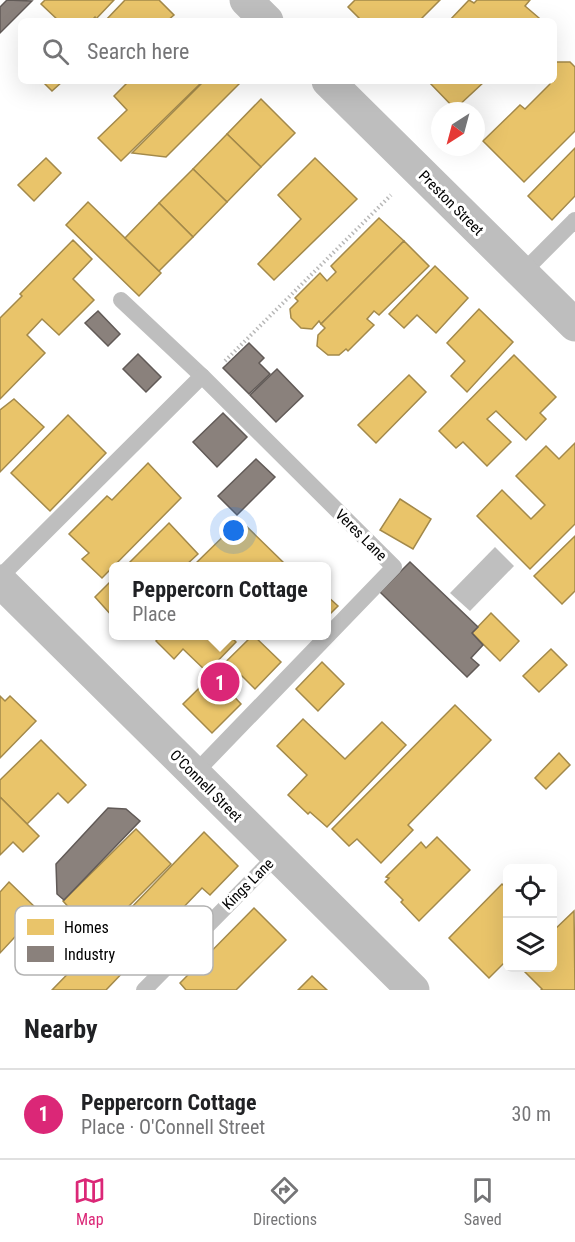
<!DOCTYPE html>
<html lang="en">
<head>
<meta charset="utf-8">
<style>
  :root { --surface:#fff; --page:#f2f2f2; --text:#202124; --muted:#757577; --line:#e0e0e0; --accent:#db2777 }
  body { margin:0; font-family:"Roboto Condensed",sans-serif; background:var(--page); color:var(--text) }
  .controls { position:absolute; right:18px; bottom:18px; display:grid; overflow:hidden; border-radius:9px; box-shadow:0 6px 24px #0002 }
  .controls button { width:54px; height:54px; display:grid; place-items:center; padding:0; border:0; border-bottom:2px solid var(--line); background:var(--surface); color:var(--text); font:30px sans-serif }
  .compass { position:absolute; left:431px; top:102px; width:54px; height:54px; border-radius:50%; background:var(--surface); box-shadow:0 6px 24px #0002; rotate:216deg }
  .you { position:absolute; left:234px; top:531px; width:21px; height:21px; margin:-15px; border:4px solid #fff; border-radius:50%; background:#1a73e8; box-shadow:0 0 0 9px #1a73e833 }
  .badge { display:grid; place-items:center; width:39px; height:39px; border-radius:50%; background:var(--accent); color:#fff; font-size:20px; font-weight:700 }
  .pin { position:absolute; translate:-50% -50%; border:3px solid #fff; box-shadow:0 2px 6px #0006 }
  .popup { position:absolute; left:109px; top:562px; width:222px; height:78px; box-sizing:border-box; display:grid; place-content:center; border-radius:9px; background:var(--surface); filter:drop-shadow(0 2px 4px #0005); font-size:20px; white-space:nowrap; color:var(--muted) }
  .popup b { font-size:22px; color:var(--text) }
  .popup::after { content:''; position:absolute; left:50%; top:100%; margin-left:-12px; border:12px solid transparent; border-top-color:var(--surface) }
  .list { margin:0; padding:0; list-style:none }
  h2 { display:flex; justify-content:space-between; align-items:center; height:78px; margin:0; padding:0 24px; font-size:26px }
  h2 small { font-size:20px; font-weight:400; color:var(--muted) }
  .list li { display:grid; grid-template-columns:39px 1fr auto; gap:18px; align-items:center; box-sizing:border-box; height:90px; padding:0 24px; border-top:2px solid var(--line) }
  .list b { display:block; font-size:22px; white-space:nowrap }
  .list p { margin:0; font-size:20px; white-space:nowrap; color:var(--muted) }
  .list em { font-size:20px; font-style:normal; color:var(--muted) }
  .icon { flex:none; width:33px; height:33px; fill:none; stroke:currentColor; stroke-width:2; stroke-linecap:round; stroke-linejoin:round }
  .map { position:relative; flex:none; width:575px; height:990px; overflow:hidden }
  .search { position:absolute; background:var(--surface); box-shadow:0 6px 24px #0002; left:18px; right:18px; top:18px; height:66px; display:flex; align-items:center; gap:15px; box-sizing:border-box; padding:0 21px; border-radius:9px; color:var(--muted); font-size:22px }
  .sheet { height:168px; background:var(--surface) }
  nav { display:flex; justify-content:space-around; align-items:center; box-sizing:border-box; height:84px; border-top:2px solid var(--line); background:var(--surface); font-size:16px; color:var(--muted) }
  nav a { display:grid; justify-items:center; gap:3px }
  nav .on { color:var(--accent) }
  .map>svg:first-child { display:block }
</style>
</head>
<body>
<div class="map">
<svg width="575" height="990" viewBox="0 0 575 990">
  <rect width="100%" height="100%" fill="#fff"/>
  <path fill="#bfbfbf" d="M495,547L514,566L470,611L450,593Z"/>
  <g fill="#e9c46a" stroke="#a3894a" stroke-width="1.5">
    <path d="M45,0H114L96,19L95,17L91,21H59L41,4Z"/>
    <path d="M125,0H159L174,15L167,21H105Z"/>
    <path d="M355,0H440L419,21H362L348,7Z"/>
    <path d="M469,0L474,3L477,0H530L525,6L539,18L536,21H449Z"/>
    <path d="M557,62H570L575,67V131L524,182L483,141L520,105L525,109L550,84V81H554V65Z"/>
    <path d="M42,81H63L52,91Z"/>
    <path d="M129,81H203L121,161L98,138L127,110L114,96Z"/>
    <path d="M204,81L241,82L166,157L132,153Z"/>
    <path d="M428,81H485L455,109Z"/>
    <path d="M261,99L295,133L261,167L227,134Z"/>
    <path d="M227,134L261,167L227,202L193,169Z"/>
    <path d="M575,148V196L552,220L528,196Z"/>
    <path d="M46,158L61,173L34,201L18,185Z"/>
    <path d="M315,158L357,199L274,280L258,264L301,219L278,195Z"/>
    <path d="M193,169L227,202L193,237L159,203Z"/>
    <path d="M88,202L161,273L139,296L66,225Z"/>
    <path d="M159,203L193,237L159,271L125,238Z"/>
    <path d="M379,218L404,241L321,324L319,321L312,329L301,328L291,318L290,309L298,301L295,298L320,273L327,281L336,272L331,266Z"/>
    <path d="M73,240L92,259L73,279L94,300L59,335L42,319L27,335L45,353L0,399V318L22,296L20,294Z"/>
    <path d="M404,241L429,266L379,315L374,311L367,319L374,325L348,351L346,349L339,355H328L317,346L318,335L325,328L321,324Z"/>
    <path d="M435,266L468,298L436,333L417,315L404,328L389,314Z"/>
    <path d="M479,309L513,342L467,392L451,376L465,361L447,343Z"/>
    <path d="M514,355L556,397L540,413L546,419L526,440L496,411L487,419L511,442L487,466L463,442L456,448L439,431Z"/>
    <path d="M409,375L426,392L376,443L358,425Z"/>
    <path d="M14,399L44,427L0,472V410Z"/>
    <path d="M68,415L106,453L50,511L11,473Z"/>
    <path d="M575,443V524L530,569L477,516L502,490L531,519L545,505L516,476L546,446L559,459Z"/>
    <path d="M148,463L181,498L102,578L82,559L89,553L69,534L107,496L112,500Z"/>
    <path d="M400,499L431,519L413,549L380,530Z"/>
    <path d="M240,520L285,564L283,566H193Z"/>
    <path d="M169,523L198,554L185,566H126Z"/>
    <path d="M575,536V591L562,604L534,576Z"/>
    <path d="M113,579V617L95,597Z"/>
    <path d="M326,595L338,606L326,618Z"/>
    <path d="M491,613L519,641L500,661L472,633Z"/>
    <path d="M160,636H230L236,642L207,672L183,649L174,659L156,641Z"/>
    <path d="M252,636H254L281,662L255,689L242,676L228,690L241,704L212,733L183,704Z"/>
    <path d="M551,649L567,665L539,692L523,676Z"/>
    <path d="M322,662L344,684L318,711L296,689Z"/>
    <path d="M0,696L5,701L10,696L36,721L0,758Z"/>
    <path d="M455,705L491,740L408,825L413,830L381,863L357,839L349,846L332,829Z"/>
    <path d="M303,719L345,759L382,722L406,745L327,827L310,812L308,814L288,795L307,775L277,746Z"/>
    <path d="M41,740L86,785L68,803L58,793L27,824L0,797V780Z"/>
    <path d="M559,753L570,765L546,789L535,778Z"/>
    <path d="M0,797L39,836L23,852L13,842L0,855Z"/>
    <path d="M136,829L171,864L80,955L54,928L72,911L63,901Z"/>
    <path d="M204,832L238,866L210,895L202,888L177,914L170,907L150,927L130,909Z"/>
    <path d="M437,837L470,870L419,921L401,902L403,900L385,882L389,878L386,877L421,842L426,848Z"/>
    <path d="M9,882L39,911L0,953V892Z"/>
    <path d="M502,884L508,890V959L489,978L449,938Z"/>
    <path d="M254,908L286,940L236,990H186L180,983Z"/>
    <path d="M129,911L153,934L124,963L128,967L106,990H52Z"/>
    <path d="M574,911L575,990H541L542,989L521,968H552V932Z"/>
    <path d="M312,976L327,990H298Z"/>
  </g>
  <g fill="#8a817c" stroke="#615a57" stroke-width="1.5">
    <path d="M7,0L32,1L0,33V7Z"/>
    <path d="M98,311L120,334L108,346L85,323Z"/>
    <path d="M249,343L264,358L259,363L270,374L249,394L223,368Z"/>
    <path d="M138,354L161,377L146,392L123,369Z"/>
    <path d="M277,369L303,396L276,422L250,395Z"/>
    <path d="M223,413L247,437L217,467L193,442Z"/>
    <path d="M256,459L275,477L237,515L218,496Z"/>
    <path d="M410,562L478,627L472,633L483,645L471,658L479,665L467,677L380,592Z"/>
    <path d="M108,808L126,809L140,821L64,900L57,894L56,864Z"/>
  </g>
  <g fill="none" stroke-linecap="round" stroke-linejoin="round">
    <path stroke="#b9b9b9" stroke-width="4" stroke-dasharray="1.5 3" stroke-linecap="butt" d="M225,361L391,195"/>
    <g stroke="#bebebe" stroke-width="16">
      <path d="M522,273L575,220"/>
      <path d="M121,300L202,376"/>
      <path d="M0,577L202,376L394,567L194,774"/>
      <path d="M144,990L277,855"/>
    </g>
    <g stroke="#bebebe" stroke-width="33">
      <path d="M246,0L267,21"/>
      <path d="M328,81L575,325"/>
      <path d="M0,581L413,990"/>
    </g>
  </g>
  <g text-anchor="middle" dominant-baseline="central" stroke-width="6" stroke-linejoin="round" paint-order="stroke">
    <g font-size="15" fill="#000" stroke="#fff">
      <text transform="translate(451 203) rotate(45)">Preston Street</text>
      <text transform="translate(361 535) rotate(45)">Veres Lane</text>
      <text transform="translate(206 786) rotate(45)">O'Connell Street</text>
      <text transform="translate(248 884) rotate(-45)">Kings Lane</text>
    </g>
  </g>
  <rect x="15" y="906" width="198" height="69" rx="9" fill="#fff" stroke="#b2b2b2" stroke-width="1.5"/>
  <rect x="27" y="919" width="27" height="16" fill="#e9c46a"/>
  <rect x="27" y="946" width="27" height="16" fill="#8a817c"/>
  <g font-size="16" fill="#000">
    <text x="64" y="933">Homes</text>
    <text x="64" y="960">Industry</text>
  </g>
</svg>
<div class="controls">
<button><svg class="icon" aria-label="locate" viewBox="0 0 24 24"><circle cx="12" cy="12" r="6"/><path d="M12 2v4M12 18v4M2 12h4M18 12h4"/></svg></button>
<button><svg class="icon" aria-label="layers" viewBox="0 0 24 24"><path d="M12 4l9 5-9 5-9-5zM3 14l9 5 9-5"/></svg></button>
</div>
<svg class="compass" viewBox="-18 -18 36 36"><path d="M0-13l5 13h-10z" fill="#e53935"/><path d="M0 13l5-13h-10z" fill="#757577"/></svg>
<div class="you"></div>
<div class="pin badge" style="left:220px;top:682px">1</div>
<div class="popup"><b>Peppercorn Cottage</b>Place</div>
<div class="search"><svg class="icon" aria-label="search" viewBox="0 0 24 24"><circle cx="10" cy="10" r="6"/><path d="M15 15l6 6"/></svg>Search here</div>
</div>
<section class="sheet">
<h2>Nearby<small></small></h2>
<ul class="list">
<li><span class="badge">1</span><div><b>Peppercorn Cottage</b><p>Place · O'Connell Street</p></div><em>30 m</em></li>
</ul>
</section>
<nav>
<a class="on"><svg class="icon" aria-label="map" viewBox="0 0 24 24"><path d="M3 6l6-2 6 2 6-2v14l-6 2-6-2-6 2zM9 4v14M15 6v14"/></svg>Map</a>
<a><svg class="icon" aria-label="directions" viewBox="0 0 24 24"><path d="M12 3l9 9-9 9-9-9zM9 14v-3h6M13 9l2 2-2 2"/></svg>Directions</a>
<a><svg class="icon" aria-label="saved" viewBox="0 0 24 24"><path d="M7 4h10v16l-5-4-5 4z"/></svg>Saved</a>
</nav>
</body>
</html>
